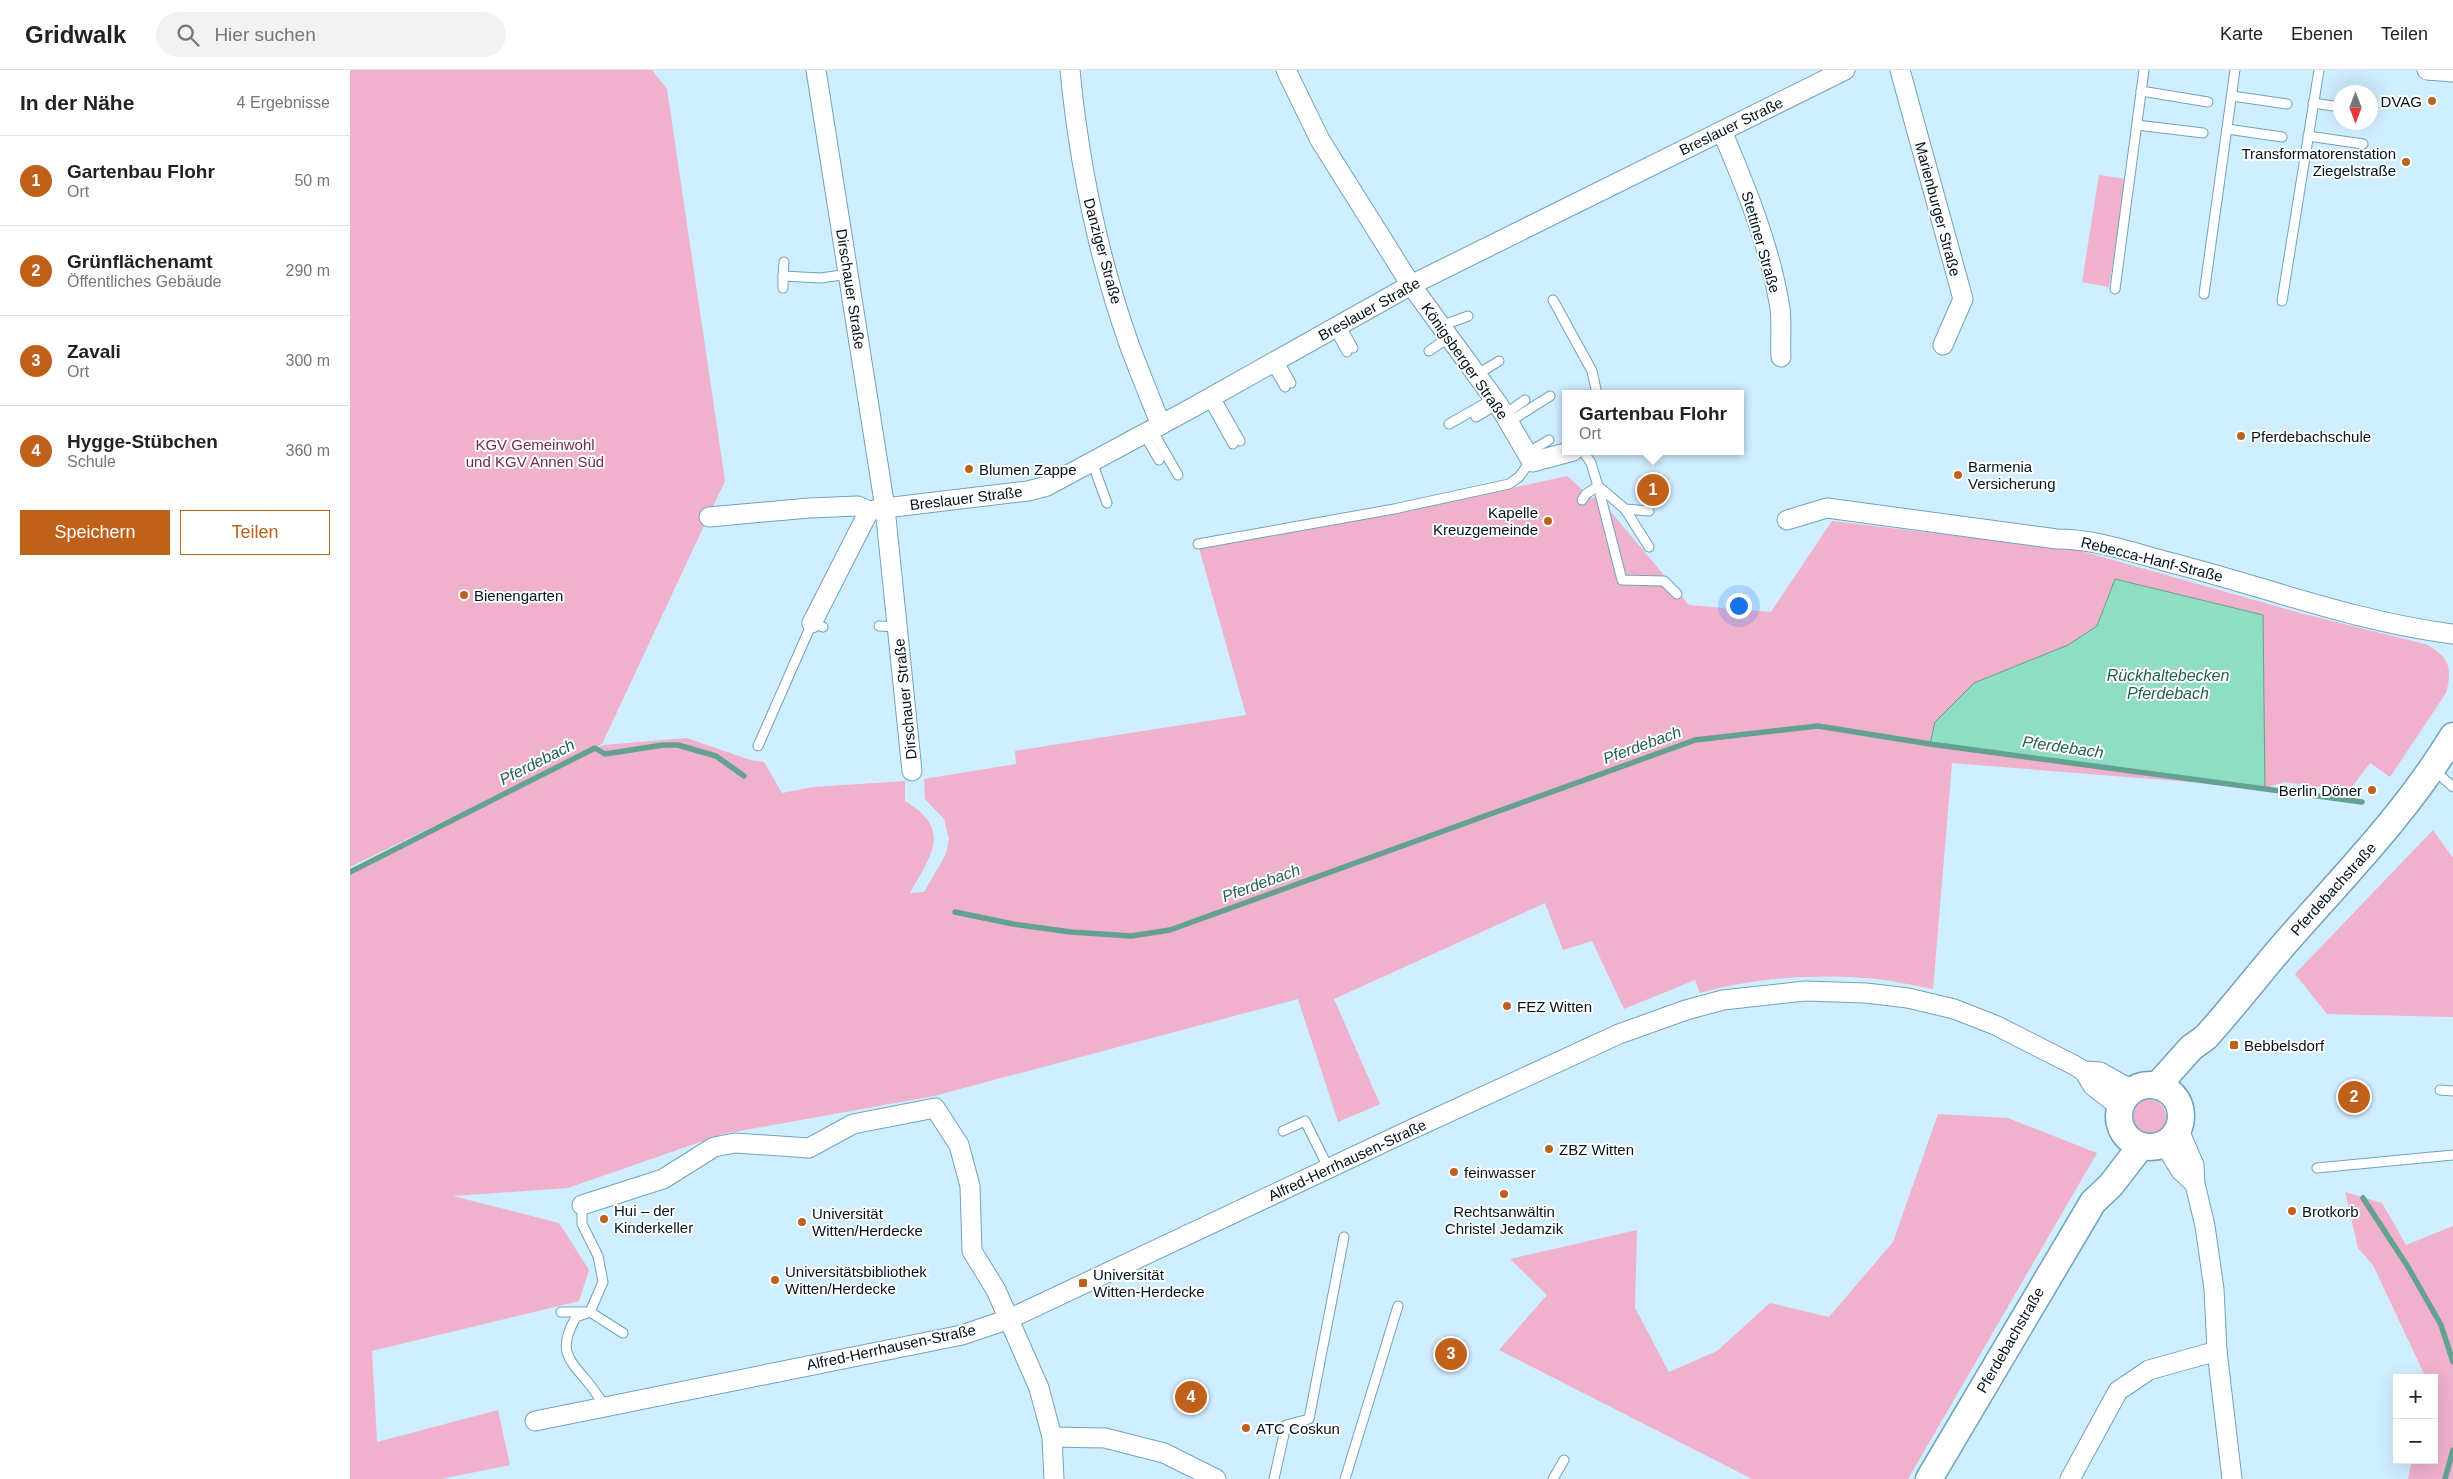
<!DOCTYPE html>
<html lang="de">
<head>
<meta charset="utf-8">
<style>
  :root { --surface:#fff; --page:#f2f2f2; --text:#222; --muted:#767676; --line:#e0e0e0; --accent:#c0611b }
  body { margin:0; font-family:Helvetica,sans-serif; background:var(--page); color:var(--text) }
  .controls { position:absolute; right:15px; bottom:15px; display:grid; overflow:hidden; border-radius:0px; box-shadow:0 5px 20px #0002 }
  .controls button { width:45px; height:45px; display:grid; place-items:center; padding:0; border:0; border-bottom:1px solid var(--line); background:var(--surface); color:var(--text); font:25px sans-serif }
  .compass { position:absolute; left:1983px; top:15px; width:45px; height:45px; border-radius:50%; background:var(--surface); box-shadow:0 5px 20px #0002; rotate:180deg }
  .you { position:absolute; left:1388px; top:535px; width:18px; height:18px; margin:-12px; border:4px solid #fff; border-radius:50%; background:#1a73e8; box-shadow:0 0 0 8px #1a73e833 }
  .badge { display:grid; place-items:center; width:32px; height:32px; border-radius:50%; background:var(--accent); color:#fff; font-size:16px; font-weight:700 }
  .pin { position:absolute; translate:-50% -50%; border:2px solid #fff; box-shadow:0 1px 5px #0006 }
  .popup { position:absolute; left:1212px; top:320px; width:182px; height:65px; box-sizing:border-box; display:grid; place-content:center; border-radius:0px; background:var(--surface); filter:drop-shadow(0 1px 4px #0005); font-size:16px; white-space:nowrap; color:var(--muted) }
  .popup b { font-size:19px; color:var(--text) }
  .popup::after { content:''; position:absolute; left:50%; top:100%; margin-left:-10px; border:10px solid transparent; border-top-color:var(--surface) }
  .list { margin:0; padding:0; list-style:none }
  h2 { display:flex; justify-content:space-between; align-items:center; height:65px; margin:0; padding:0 20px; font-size:21px }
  h2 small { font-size:16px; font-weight:400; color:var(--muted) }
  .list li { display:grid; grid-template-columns:32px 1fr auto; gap:15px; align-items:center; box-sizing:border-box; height:90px; padding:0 20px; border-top:1px solid var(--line) }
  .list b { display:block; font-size:19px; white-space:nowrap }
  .list p { margin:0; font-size:16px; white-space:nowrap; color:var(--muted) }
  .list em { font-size:16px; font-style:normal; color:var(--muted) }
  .actions { display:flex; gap:10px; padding:15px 20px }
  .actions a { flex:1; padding:11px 0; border:1px solid var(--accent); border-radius:0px; text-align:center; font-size:18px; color:var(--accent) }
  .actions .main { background:var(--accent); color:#fff }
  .icon { flex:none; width:28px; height:28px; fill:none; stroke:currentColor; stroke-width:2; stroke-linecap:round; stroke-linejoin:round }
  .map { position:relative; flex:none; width:2103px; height:1409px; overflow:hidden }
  header { display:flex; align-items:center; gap:30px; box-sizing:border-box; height:70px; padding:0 25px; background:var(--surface); border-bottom:1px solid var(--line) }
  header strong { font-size:24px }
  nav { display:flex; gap:28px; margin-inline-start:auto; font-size:18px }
  .search { width:350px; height:45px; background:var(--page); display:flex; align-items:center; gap:12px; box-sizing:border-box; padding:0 18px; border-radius:28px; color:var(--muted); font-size:19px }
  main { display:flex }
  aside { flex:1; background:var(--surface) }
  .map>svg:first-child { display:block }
</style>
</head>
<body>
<header>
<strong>Gridwalk</strong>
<div class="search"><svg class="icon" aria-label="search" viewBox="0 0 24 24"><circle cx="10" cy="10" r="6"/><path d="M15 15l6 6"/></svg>Hier suchen</div>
<nav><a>Karte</a><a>Ebenen</a><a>Teilen</a></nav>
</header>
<main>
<aside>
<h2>In der Nähe<small>4 Ergebnisse</small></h2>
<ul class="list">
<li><span class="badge">1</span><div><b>Gartenbau Flohr</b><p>Ort</p></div><em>50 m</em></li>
<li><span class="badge">2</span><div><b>Grünflächenamt</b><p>Öffentliches Gebäude</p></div><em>290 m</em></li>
<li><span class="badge">3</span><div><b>Zavali</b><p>Ort</p></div><em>300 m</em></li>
<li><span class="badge">4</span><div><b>Hygge-Stübchen</b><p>Schule</p></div><em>360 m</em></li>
</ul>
<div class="actions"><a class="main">Speichern</a><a>Teilen</a></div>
</aside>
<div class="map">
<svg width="2103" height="1409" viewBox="0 0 2103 1409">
  <rect width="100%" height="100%" fill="#cfeeff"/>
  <g fill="#efb1cc">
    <path d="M0,0H302L317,19L375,411L252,674L0,797Z"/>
    <path d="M1749,105L1776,109L1759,217L1732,212Z"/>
    <path d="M1217,406L1242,428L1248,427L1251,430L1339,535L1421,542L1482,451L1731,481L1950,543L2075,574C2099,586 2103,598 2096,623L2040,707L2020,693L1999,721L1935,712L1915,718L1602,693L1583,919C1561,915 1537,909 1514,908C1460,904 1402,908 1350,923L1345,910L1274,939L1242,871L1213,880L1195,833L984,929L1030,1034L988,1052L948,929L584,1026L373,1064L218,1118L103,1126L209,1153L239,1200L229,1231L22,1281L27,1372L148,1340L160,1395L91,1409H0V804L253,675L337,668L400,690L414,692L432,723L463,717L555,711V731C603,760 581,785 560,823L574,822L596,784L599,769L594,749L575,729L574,709L666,694L665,681L896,645L849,478L1045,444Z"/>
    <path d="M2083,760L2103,788V947L1977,944L1945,904Z"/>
    <circle cx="1799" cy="1047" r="17"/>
    <path d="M1588,1044L1658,1048L1747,1083L1558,1409H1402L1149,1280L1197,1225L1160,1189L1287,1160L1285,1238L1319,1302L1367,1281L1420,1233L1479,1247L1543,1172Z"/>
    <path d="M1995,1122L2032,1133L2056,1175L2103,1156V1409H2058L2062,1390H2084V1308H2076L2023,1195L2008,1178Z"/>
  </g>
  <path fill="#8fdec4" stroke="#64a192" d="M1765,509L1913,545L1915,718L1580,674L1585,652L1624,613L1718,575L1747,556Z"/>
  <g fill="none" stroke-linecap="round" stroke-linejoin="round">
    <g stroke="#64a192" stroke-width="5.5">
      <path d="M0,802L245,678L255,684L313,675H328L366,686L394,706"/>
      <path d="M605,842L663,854L721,862L781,866L820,860L1345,670L1468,656L1580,674L2012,732"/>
      <path d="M2013,1128L2058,1197L2091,1255L2103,1292"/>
      <path d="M2095,1409L2103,1380"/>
    </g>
    <g stroke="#71a3bd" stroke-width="11">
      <g id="lane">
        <path d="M1791,21L1858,32"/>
        <path d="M1882,26L1937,34"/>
        <path d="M1963,33L1990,37"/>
        <path d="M1787,55L1853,63"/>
        <path d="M1877,59L1932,67"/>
        <path d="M1958,66L2013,74"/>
        <path d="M433,206L434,192"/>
        <path d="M433,218V206L471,208L498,204"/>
        <path d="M1765,219L1794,0"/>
        <path d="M1854,224L1885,0"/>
        <path d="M1203,230L1242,301L1247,324"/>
        <path d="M1932,231L1969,0"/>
        <path d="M990,255L1003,278"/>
        <path d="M1091,256L1118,246"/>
        <path d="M984,258L997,282"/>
        <path d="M1079,281L1099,267"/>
        <path d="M928,290L941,313"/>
        <path d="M921,293L935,317"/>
        <path d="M1126,305L1149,291"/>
        <path d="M864,325L890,371"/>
        <path d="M858,329L883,374"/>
        <path d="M1154,345L1175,330"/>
        <path d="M1126,347L1148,334"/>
        <path d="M1159,352L1200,326"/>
        <path d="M1099,354L1143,329"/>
        <path d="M802,360L828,405"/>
        <path d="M794,364L809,390"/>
        <path d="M1177,383L1199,370"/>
        <path d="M742,392L757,433"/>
        <path d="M1248,416L1272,510L1314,511L1327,524"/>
        <path d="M1248,416L1275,439L1299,441"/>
        <path d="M1232,430L1236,424L1248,416L1241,393L1233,381"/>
        <path d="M1275,439L1299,477"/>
        <path d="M848,474L1044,439L1159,414L1169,407L1181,390"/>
        <path d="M529,556L547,557"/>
        <path d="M408,676L462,553L473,557"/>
        <path d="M2083,699L2103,717"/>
        <path d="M2090,1020L2103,1021"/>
        <path d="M933,1061L955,1051L979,1099"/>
        <path d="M1967,1098L2103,1085"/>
        <path d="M232,1135V1154L248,1186L253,1212L240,1242L226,1247C209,1277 215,1286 236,1310C243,1318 249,1328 255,1336"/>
        <path d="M211,1242H240L273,1263"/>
        <path d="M924,1409L936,1355L959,1349L994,1167"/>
        <path d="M995,1409L1048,1236"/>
        <path d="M1203,1409L1214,1390"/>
      </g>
    </g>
    <g stroke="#71a3bd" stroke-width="21">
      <g id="street">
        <path d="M720,0C729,93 748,186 779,274C789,301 800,328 811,355"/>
        <path d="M936,0L970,70L1061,215L1148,334L1182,392L1223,381"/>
        <path d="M1550,0L1613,229L1593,275"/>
        <path d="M2077,0L2103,2"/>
        <path d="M1372,61C1396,118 1420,176 1430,238C1432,254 1430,271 1431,287"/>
        <path d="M359,447L459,438L508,436L519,441L535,438L466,0"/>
        <path d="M1437,450L1477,438L1707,469C1745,469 1781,482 1818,492C1913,516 2006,552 2103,564"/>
        <path d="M462,553L519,441"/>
        <path d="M562,701L535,438L678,421L697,416L840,339L1061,215L1495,0"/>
        <path d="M1734,1001L1750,1002L1782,1020"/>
        <path d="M1828,1058L1844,1095L1845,1114L1855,1156L1864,1219L1867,1281L1882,1409"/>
        <path d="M1814,1074L1831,1101L1845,1114"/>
        <path d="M232,1135L313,1109L364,1077L385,1073L459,1078L503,1054L585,1038L609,1075L620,1116L622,1181L646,1220L689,1318L702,1367L704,1409"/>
        <path d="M185,1351L612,1265L659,1249L1058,1061L1269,964L1336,940L1373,930L1455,921L1516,923L1558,928L1604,939L1645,955L1722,994L1734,1001L1743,1016L1770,1037"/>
        <path d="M702,1367L755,1368L814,1383L866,1409"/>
        <path d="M1720,1409L1768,1321L1799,1300L1867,1281"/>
      </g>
    </g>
    <g stroke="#71a3bd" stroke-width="29">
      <g id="secondary">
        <circle cx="1800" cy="1046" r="31"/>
        <path d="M1807,1016L1841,978L1856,967C1884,936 1909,903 1937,871C1995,805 2057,742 2103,666"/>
        <path d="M1579,1409L1743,1132L1761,1115L1791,1076"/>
      </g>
    </g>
    <use href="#lane" stroke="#fff" stroke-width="9"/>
    <use href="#street" stroke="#fff" stroke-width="19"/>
    <use href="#secondary" stroke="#fff" stroke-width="26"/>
  </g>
  <g fill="#c0611b" stroke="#fff" stroke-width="2">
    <circle cx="2082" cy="31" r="5"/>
    <circle cx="2056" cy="92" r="5"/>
    <circle cx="1891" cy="366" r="5"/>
    <circle cx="619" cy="399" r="5"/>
    <circle cx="1608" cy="405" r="5"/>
    <circle cx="1198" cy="451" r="5"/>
    <circle cx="114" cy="525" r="5"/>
    <circle cx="2022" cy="720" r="5"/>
    <circle cx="1157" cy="936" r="5"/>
    <rect x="1879" y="970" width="10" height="10" rx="2.5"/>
    <circle cx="1199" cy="1079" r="5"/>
    <circle cx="1104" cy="1102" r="5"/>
    <circle cx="1154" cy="1124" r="5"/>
    <circle cx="1942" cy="1141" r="5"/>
    <circle cx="254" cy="1149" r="5"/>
    <circle cx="452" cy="1152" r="5"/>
    <circle cx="425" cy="1210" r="5"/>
    <rect x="728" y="1208" width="10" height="10" rx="2.5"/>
    <circle cx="896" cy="1358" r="5"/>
  </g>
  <g text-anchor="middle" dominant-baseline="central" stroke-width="4" stroke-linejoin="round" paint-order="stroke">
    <g font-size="15" fill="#01121c" stroke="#fff" text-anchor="start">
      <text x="2072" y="31" text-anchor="end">DVAG</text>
      <text x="2046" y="83" text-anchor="end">Transformatorenstation<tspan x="2046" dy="17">Ziegelstraße</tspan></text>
      <text x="1901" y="366">Pferdebachschule</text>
      <text x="1618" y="396">Barmenia<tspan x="1618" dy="17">Versicherung</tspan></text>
      <text x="629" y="399">Blumen Zappe</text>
      <text x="1188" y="442" text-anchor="end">Kapelle<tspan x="1188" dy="17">Kreuzgemeinde</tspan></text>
      <text x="124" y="525">Bienengarten</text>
      <text x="2012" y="720" text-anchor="end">Berlin Döner</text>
      <text x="1167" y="936">FEZ Witten</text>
      <text x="1894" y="975">Bebbelsdorf</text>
      <text x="1209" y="1079">ZBZ Witten</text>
      <text x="1114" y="1102">feinwasser</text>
      <text x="264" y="1140">Hui – der<tspan x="264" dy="17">Kinderkeller</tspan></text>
      <text x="1154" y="1141" text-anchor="middle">Rechtsanwältin<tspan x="1154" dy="17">Christel Jedamzik</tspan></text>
      <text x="1952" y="1141">Brotkorb</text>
      <text x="462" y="1143">Universität<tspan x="462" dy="17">Witten/Herdecke</tspan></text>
      <text x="435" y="1201">Universitätsbibliothek<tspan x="435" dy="17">Witten/Herdecke</tspan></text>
      <text x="743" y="1204">Universität<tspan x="743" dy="17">Witten-Herdecke</tspan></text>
      <text x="906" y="1358">ATC Coskun</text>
    </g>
    <g font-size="15" fill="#01121c" stroke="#fff">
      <text transform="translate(1381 56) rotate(-26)">Breslauer Straße</text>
      <text transform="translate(1588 139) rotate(75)">Marienburger Straße</text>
      <text transform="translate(1411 172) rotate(74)">Stettiner Straße</text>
      <text transform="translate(753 181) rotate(75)">Danziger Straße</text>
      <text transform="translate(501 219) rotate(81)">Dirschauer Straße</text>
      <text transform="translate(1019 239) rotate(-29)">Breslauer Straße</text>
      <text transform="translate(1115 291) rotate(55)">Königsberger Straße</text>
      <text transform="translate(616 428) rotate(-7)">Breslauer Straße</text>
      <text transform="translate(1802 489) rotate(14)">Rebecca-Hanf-Straße</text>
      <text transform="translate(555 629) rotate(-96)">Dirschauer Straße</text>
      <text transform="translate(1983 819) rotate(-48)">Pferdebachstraße</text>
      <text transform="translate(997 1090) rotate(-25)">Alfred-Herrhausen-Straße</text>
      <text transform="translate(1660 1270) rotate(-60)">Pferdebachstraße</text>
      <text transform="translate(541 1277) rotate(-12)">Alfred-Herrhausen-Straße</text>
    </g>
    <g font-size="15" fill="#742750" stroke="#fff">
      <text x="185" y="374">KGV Gemeinwohl<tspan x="185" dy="17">und KGV Annen Süd</tspan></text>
    </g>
    <g font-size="16" font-style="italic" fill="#24614f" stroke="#fff">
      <text x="1818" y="605">Rückhaltebecken<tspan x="1818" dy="18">Pferdebach</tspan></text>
      <text transform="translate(1292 675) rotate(-20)">Pferdebach</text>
      <text transform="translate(1713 677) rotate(8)">Pferdebach</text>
      <text transform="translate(187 692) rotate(-27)">Pferdebach</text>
      <text transform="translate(911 813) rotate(-20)">Pferdebach</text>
    </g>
  </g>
</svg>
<div class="controls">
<button>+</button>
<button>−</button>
</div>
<svg class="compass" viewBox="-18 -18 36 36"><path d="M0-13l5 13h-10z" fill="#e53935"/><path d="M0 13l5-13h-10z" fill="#767676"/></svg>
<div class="you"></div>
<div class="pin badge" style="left:1303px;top:420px">1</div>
<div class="popup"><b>Gartenbau Flohr</b>Ort</div>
<div class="pin badge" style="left:2004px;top:1027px">2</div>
<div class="pin badge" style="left:1101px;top:1284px">3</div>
<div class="pin badge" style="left:841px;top:1327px">4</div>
</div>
</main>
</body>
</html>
